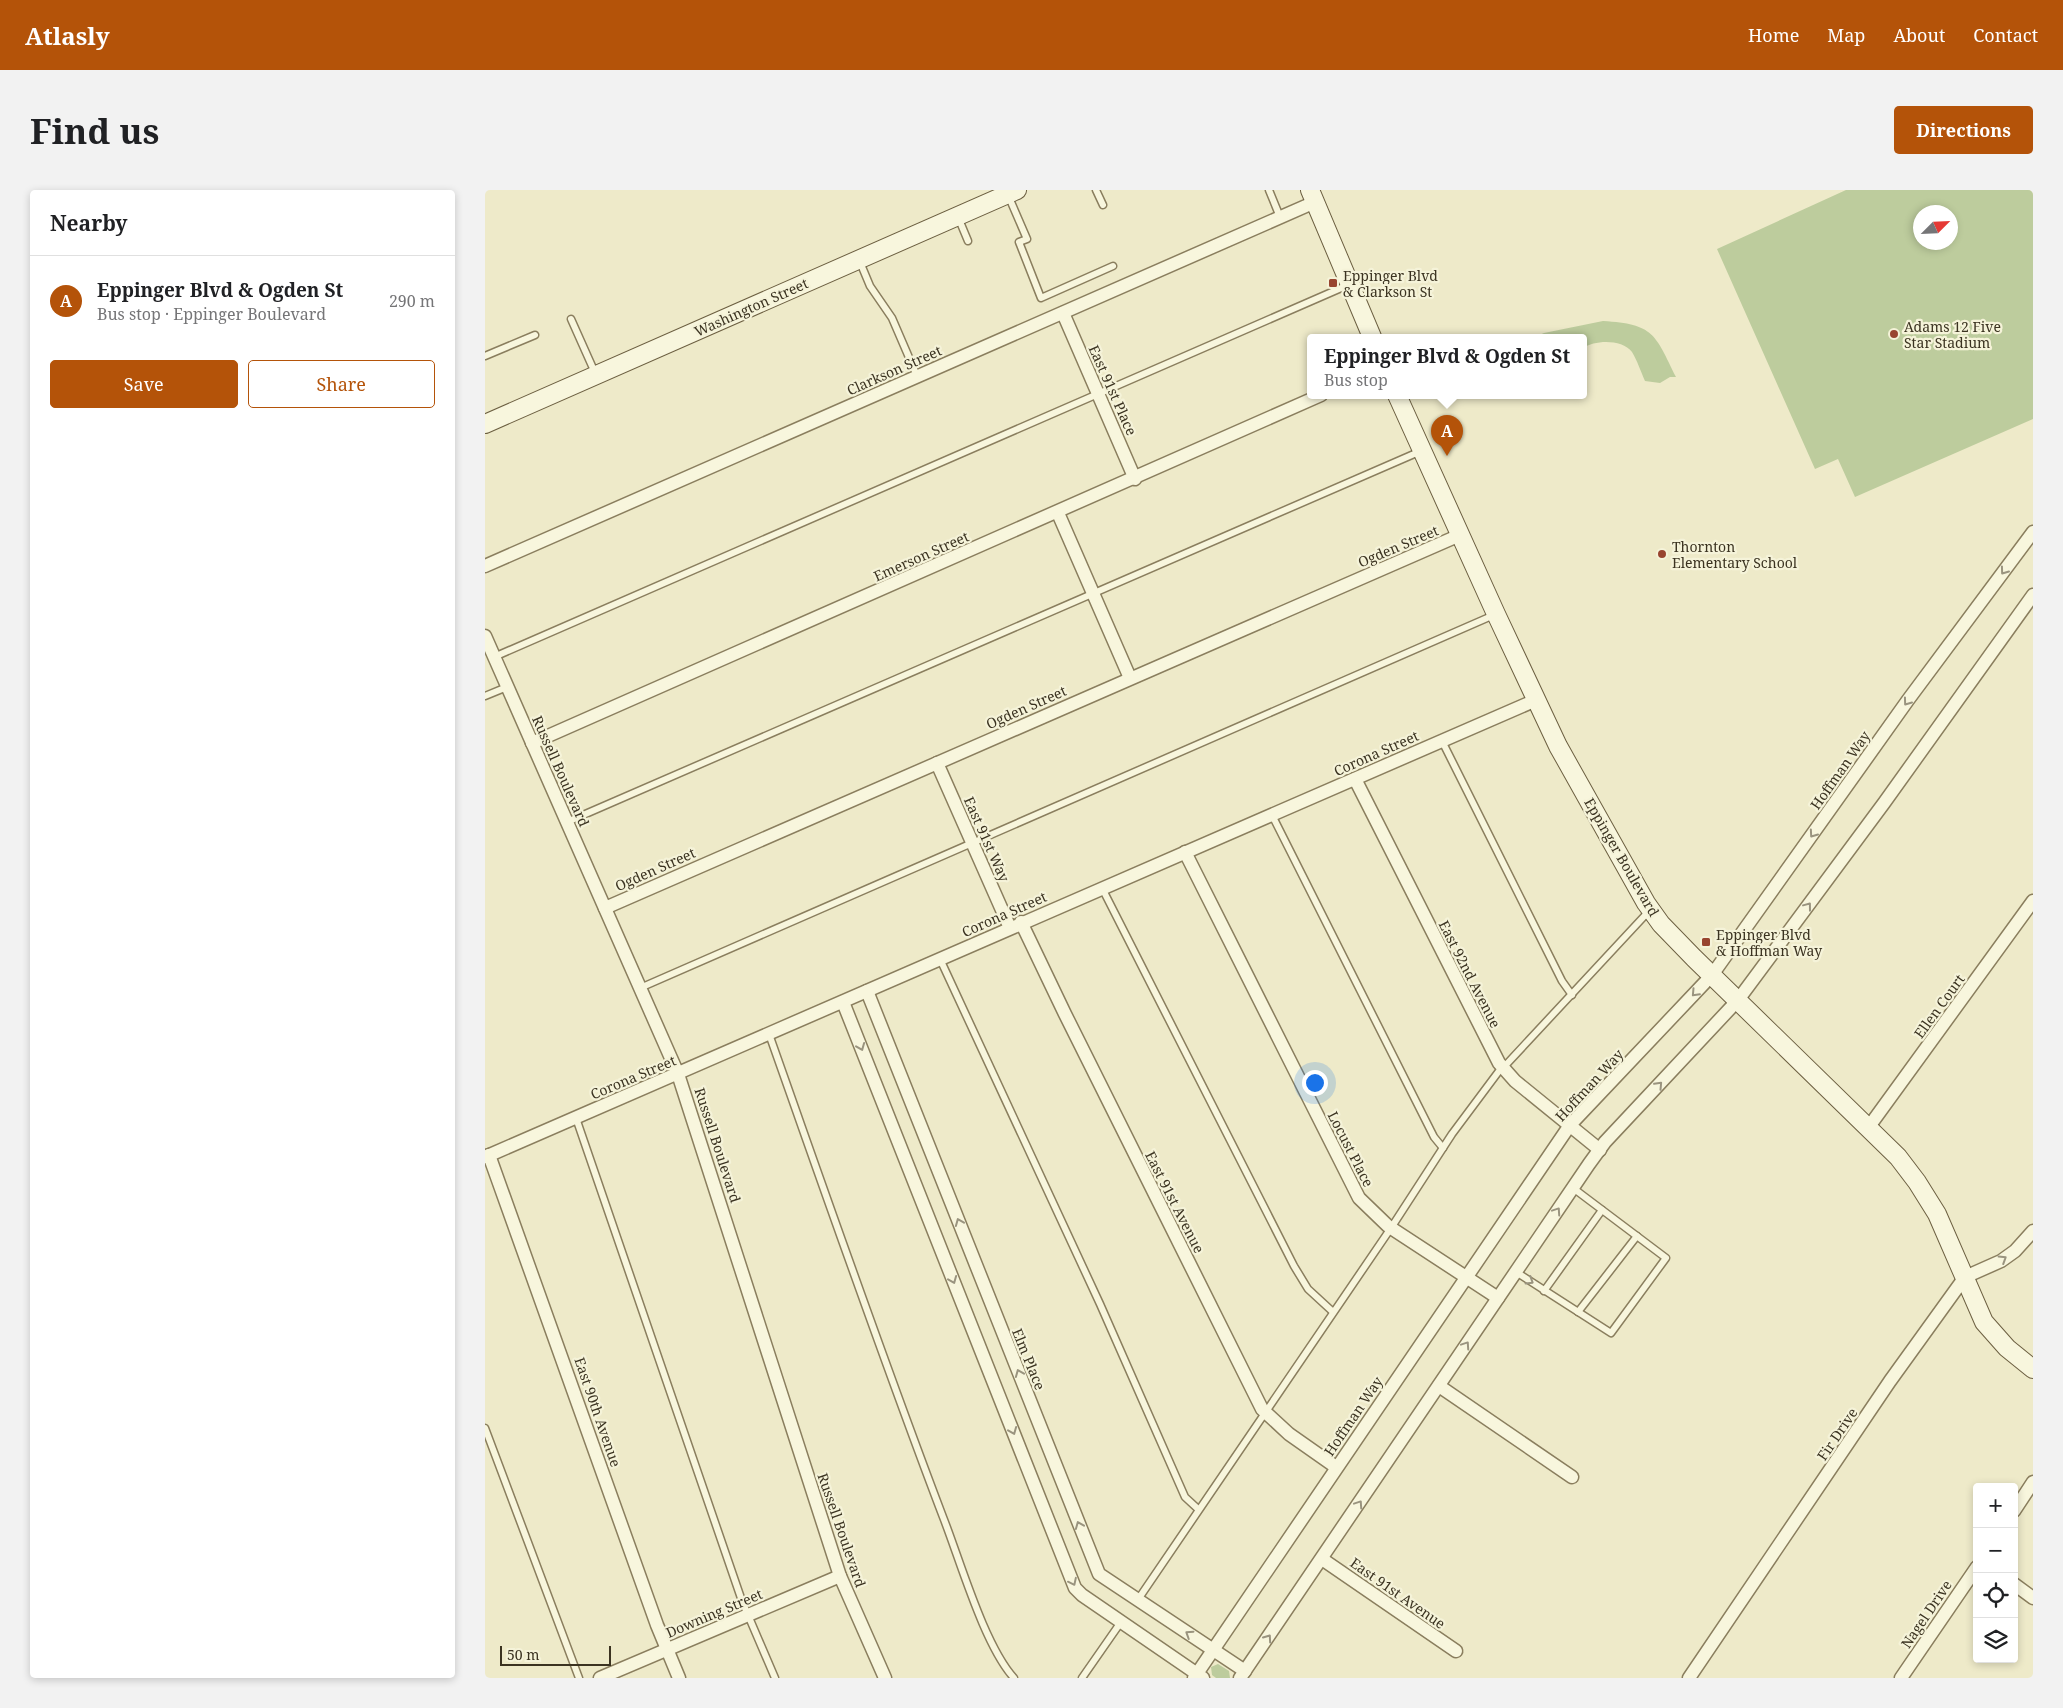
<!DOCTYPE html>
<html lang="en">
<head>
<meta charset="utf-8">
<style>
  :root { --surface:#fff; --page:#f2f2f2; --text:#202124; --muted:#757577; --line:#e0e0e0; --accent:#b45309 }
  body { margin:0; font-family:"Noto Serif",serif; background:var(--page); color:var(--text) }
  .controls { position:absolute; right:15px; bottom:15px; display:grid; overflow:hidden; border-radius:5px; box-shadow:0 2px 8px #0003 }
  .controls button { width:45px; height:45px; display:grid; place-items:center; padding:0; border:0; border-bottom:1px solid var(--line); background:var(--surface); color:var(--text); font:25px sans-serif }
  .compass { position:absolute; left:1428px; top:15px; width:45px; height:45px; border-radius:50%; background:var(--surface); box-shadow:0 2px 8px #0003; rotate:66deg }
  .scale { position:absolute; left:15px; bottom:12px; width:111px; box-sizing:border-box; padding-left:5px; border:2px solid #3b3321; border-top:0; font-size:14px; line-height:18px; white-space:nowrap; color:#3b3321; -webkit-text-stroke:4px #f5f3d9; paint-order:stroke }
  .you { position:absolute; left:829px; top:892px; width:18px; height:18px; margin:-12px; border:4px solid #fff; border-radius:50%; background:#1a73e8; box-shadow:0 0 0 8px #1a73e833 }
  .badge { display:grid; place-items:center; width:32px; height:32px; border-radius:50%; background:var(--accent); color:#fff; font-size:16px; font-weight:700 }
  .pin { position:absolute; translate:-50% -41px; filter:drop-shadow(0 1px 2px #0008) }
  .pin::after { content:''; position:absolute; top:26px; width:18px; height:15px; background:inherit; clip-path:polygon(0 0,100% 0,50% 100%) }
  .popup { position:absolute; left:822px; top:144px; width:280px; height:65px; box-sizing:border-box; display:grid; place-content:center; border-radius:5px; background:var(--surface); filter:drop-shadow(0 1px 4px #0005); font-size:16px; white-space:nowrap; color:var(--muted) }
  .popup b { font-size:19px; color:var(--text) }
  .popup::after { content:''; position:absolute; left:50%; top:100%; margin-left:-10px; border:10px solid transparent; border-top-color:var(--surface) }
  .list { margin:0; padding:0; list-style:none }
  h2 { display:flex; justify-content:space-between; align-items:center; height:65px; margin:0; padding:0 20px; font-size:21px }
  h2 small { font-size:16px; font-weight:400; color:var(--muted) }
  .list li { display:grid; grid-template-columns:32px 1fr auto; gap:15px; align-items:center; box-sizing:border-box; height:90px; padding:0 20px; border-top:1px solid var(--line) }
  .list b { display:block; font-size:19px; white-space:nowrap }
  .list p { margin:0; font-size:16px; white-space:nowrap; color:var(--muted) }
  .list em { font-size:16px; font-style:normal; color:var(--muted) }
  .actions { display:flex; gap:10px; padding:15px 20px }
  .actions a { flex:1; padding:11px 0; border:1px solid var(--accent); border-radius:5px; text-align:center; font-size:18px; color:var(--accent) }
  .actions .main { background:var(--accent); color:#fff }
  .icon { flex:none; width:28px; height:28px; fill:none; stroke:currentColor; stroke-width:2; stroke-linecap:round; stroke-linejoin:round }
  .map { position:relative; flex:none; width:1548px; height:1488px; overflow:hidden; border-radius:5px }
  header { display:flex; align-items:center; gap:30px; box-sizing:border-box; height:70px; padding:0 25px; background:var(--accent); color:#fff }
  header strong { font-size:24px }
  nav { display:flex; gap:28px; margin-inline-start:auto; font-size:18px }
  .intro { display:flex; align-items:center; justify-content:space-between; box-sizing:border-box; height:120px; padding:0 30px }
  h1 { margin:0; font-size:35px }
  .button { padding:12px 22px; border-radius:5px; background:var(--accent); color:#fff; font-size:18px; font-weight:700 }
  main { display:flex; gap:30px; padding:0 30px }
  aside { flex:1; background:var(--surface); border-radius:5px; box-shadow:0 2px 8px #0003 }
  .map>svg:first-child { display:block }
</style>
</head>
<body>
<header>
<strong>Atlasly</strong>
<nav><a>Home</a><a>Map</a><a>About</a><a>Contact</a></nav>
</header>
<div class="intro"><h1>Find us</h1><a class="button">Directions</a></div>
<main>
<aside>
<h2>Nearby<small></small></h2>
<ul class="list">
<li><span class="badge">A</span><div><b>Eppinger Blvd &amp; Ogden St</b><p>Bus stop · Eppinger Boulevard</p></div><em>290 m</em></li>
</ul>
<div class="actions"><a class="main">Save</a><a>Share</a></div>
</aside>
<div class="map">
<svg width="1548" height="1488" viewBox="0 0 1548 1488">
  <rect width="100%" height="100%" fill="#eeeac9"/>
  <g fill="#bdcc9d" fill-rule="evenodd">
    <path d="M1361,0H1548V229L1370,307L1353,269L1330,279L1232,59ZM1466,22V52H1436V22Z"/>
    <path d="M1118,131C1169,134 1170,144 1191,187H1185L1175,193L1160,191C1156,182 1152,170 1147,162C1137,149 1110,150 1098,158V147H1050L1059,143Z"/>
    <path d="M733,1474L744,1481L745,1488H731L727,1485L726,1477Z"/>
  </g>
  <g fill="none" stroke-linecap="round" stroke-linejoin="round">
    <g stroke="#8a7e5e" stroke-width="9">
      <g id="lane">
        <path d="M611,0L618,15"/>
        <path d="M784,0L795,27"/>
        <path d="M523,5L542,49L534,52L556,108L628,76"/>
        <path d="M473,27L483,51"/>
        <path d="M375,72L385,96L407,128L432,186"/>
        <path d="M86,129L111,185"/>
        <path d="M0,166L50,145"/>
        <path d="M9,467L863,95"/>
        <path d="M0,506L22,497"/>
        <path d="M957,551L1077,791L1087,805"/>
        <path d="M787,625L949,947L958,958"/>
        <path d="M82,632L936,261"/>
        <path d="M617,698L809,1076L823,1099L848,1122"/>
        <path d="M455,769L615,1114L700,1307L713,1319"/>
        <path d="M155,798L1009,425"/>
        <path d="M284,844C341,1005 397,1167 458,1327C475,1370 499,1455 529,1488"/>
        <path d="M1018,878L1165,720"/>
        <path d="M91,928L257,1411L290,1488"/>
        <path d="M1031,1082L1126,1143L1181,1068L1088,998"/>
        <path d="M1059,1101L1117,1020"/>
        <path d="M1093,1122L1152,1046"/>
        <path d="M0,1238L94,1488"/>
        <path d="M652,1411L906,1038L967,944L1017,877"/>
        <path d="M597,1488L636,1432"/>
      </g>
    </g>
    <g stroke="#8a7e5e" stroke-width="15">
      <g id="street">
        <path d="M578,123L650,289"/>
        <path d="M573,323L645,488"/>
        <path d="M0,376L830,12"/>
        <path d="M0,446L193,884L355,1386L400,1488"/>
        <path d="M47,553L836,205"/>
        <path d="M452,573L525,738"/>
        <path d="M870,589L1014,873L1030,891L1115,960"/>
        <path d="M700,662L874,1008L903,1036L1013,1108"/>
        <path d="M120,718L975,345"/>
        <path d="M536,732L580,824L777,1219L804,1244L851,1277"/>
        <path d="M382,801L614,1384L760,1481"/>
        <path d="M358,812L590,1398L597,1405L718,1488"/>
        <path d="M1383,938L1548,711"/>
        <path d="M4,965L172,1435L194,1488"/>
        <path d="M0,967L1051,510"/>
        <path d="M954,1196L1087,1287"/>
        <path d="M1529,1321L1548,1292"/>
        <path d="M837,1369L971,1461"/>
        <path d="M1529,1394L1548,1408"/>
        <path d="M115,1488L355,1386"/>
        <path d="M709,1488L1085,935L1227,785L1423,510L1548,342"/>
        <path d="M755,1488L1104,974L1120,952L1253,810L1399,613L1548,405"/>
        <path d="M1204,1488L1405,1191L1480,1087L1516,1071L1530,1061L1548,1041"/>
        <path d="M1416,1488L1492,1377"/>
      </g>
    </g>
    <g stroke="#6c5f41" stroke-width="20">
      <g id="secondary">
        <path d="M825,0L887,147"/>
        <path d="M912,205L1011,424L1073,556L1161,713L1176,734L1209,768L1413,967L1432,992L1452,1024L1499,1132L1522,1158L1548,1179"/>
        <path d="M0,234L532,0"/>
      </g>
    </g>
    <use href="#lane" stroke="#f8f6dd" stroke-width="6"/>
    <use href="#street" stroke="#f8f6dd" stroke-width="12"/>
    <use href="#secondary" stroke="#f8f6dd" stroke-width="18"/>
  </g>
  <defs><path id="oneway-chevron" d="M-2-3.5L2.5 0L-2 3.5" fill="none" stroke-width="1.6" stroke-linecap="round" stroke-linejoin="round" transform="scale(1.25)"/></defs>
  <g stroke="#9a947f">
    <use href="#oneway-chevron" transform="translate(1519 381) rotate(126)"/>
    <use href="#oneway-chevron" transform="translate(1422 512) rotate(126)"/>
    <use href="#oneway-chevron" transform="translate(1328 644) rotate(125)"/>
    <use href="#oneway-chevron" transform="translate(1323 716) rotate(-53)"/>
    <use href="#oneway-chevron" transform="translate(1210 803) rotate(133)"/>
    <use href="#oneway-chevron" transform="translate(376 857) rotate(68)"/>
    <use href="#oneway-chevron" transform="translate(1174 895) rotate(-47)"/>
    <use href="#oneway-chevron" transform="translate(1072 1021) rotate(-56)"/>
    <use href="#oneway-chevron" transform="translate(474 1032) rotate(-112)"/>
    <use href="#oneway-chevron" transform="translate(1518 1069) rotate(-32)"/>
    <use href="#oneway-chevron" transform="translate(468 1090) rotate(68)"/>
    <use href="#oneway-chevron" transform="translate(1045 1091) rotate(32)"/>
    <use href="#oneway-chevron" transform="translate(981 1155) rotate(-56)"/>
    <use href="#oneway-chevron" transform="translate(534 1183) rotate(-112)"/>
    <use href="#oneway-chevron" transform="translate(528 1241) rotate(68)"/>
    <use href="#oneway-chevron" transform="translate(874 1314) rotate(-56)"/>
    <use href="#oneway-chevron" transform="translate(594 1335) rotate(-112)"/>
    <use href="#oneway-chevron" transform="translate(588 1392) rotate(64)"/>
    <use href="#oneway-chevron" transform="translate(704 1444) rotate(-147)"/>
    <use href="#oneway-chevron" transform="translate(783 1448) rotate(-55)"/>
  </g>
  <g fill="#98442f" stroke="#f5f3d9" stroke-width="2">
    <rect x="843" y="88" width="10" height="10" rx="2.5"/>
    <circle cx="1409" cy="144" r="5"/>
    <circle cx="1177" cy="364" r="5"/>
    <rect x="1216" y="747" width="10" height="10" rx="2.5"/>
  </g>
  <g text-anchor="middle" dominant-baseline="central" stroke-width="4.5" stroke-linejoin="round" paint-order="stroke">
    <g font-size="14" fill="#3b3321" stroke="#f5f3d9" text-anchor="start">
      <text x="858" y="85">Eppinger Blvd<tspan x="858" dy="16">&amp; Clarkson St</tspan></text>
      <text x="1419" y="136">Adams 12 Five<tspan x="1419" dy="16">Star Stadium</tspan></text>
      <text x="1187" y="356">Thornton<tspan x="1187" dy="16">Elementary School</tspan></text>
      <text x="1231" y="744">Eppinger Blvd<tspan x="1231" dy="16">&amp; Hoffman Way</tspan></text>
    </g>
    <g font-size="14" fill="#3b3321" stroke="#f5f3d9">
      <text transform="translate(266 117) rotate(-24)">Washington Street</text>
      <text transform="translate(409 180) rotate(-24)">Clarkson Street</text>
      <text transform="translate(628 200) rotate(66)">East 91st Place</text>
      <text transform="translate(913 356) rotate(-23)">Ogden Street</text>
      <text transform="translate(436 366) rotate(-24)">Emerson Street</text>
      <text transform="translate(541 517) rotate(-24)">Ogden Street</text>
      <text transform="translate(891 563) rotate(-24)">Corona Street</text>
      <text transform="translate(1355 580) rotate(-55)">Hoffman Way</text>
      <text transform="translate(76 581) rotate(66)">Russell Boulevard</text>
      <text transform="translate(502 649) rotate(66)">East 91st Way</text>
      <text transform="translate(1137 667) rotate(60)">Eppinger Boulevard</text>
      <text transform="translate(170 679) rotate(-24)">Ogden Street</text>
      <text transform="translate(519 724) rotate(-24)">Corona Street</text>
      <text transform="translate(985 784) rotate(63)">East 92nd Avenue</text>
      <text transform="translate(1454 816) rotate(-54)">Ellen Court</text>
      <text transform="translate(148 887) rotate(-23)">Corona Street</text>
      <text transform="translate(1104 895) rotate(-47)">Hoffman Way</text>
      <text transform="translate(233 955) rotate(72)">Russell Boulevard</text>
      <text transform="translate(866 959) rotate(63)">Locust Place</text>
      <text transform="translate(690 1012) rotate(63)">East 91st Avenue</text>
      <text transform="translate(544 1169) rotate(68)">Elm Place</text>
      <text transform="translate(113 1222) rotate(71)">East 90th Avenue</text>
      <text transform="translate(868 1226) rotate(-56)">Hoffman Way</text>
      <text transform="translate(1352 1244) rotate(-56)">Fir Drive</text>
      <text transform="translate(357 1340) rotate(71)">Russell Boulevard</text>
      <text transform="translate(913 1403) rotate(35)">East 91st Avenue</text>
      <text transform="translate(229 1423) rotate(-23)">Downing Street</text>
      <text transform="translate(1441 1424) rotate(-56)">Nagel Drive</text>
    </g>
  </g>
</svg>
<div class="controls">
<button>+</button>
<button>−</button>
<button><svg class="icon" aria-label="locate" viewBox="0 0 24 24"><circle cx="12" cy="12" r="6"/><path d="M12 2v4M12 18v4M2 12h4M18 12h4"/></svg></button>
<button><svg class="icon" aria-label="layers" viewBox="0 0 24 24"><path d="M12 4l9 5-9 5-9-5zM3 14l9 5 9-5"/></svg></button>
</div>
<svg class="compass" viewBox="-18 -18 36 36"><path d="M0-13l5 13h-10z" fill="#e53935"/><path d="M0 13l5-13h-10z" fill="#757577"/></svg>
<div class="scale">50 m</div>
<div class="you"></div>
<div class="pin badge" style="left:962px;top:266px">A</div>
<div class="popup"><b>Eppinger Blvd &amp; Ogden St</b>Bus stop</div>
</div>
</main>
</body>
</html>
